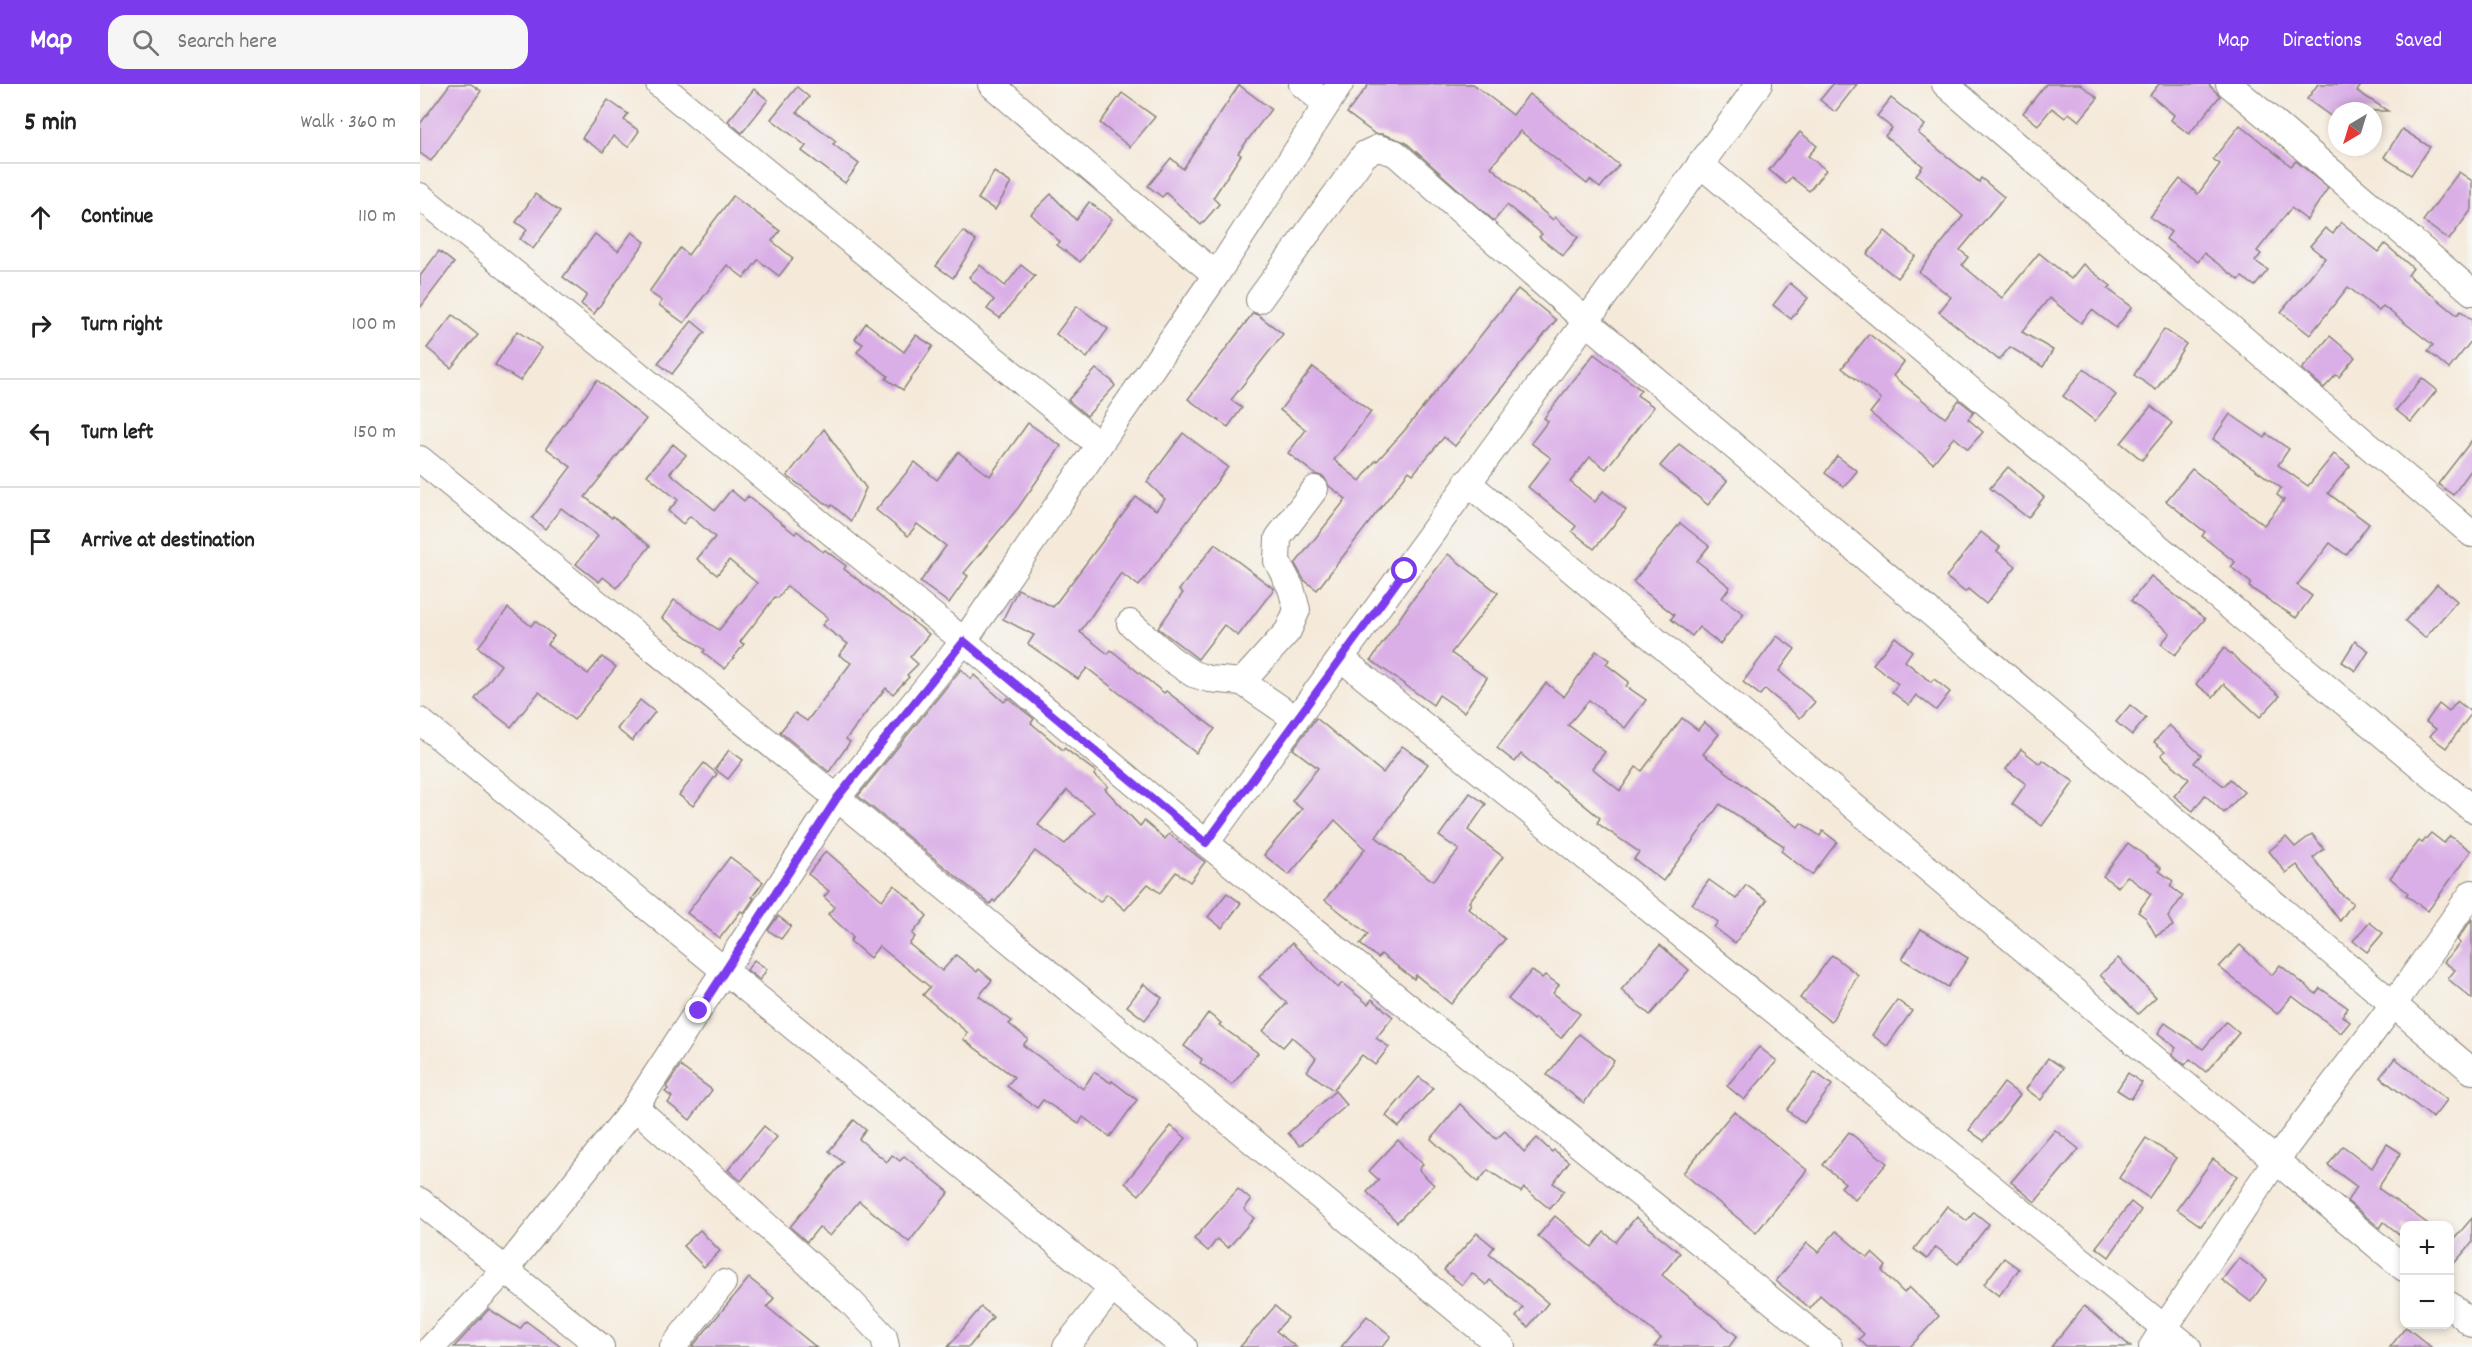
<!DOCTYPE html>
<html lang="en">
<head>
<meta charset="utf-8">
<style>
  :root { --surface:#fff; --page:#f6f6f6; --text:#222; --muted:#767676; --line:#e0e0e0; --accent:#7c3aed }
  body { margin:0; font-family:Dekko,sans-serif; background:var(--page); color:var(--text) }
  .controls { position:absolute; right:18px; bottom:18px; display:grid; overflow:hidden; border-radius:12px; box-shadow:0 3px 9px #0003 }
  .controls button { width:54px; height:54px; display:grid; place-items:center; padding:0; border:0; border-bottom:2px solid var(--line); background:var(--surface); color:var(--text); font:30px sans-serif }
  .compass { position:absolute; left:1908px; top:18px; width:54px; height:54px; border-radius:50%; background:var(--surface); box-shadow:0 3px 9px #0003; rotate:218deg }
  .stop { position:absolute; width:18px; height:18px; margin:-14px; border:4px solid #7c3aed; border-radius:50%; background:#fff }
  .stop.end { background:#7c3aed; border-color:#fff; box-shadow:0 2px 6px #0008 }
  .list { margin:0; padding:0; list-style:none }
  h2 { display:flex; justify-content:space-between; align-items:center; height:78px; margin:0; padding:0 24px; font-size:26px }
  h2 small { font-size:20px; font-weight:400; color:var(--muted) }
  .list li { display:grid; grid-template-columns:39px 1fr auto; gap:18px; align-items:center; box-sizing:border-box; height:108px; padding:0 24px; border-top:2px solid var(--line) }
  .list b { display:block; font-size:22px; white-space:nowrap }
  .list em { font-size:20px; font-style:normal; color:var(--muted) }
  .icon { flex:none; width:33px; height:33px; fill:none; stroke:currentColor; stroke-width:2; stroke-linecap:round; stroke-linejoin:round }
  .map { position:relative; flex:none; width:2052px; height:1263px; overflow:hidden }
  header { display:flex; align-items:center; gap:36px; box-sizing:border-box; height:84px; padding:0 30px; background:var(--accent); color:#fff }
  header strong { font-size:28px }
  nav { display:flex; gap:33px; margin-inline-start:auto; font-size:21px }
  .search { width:420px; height:54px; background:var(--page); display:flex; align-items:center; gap:15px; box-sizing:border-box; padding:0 21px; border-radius:18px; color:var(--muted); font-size:22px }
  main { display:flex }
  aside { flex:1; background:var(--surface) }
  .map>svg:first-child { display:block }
</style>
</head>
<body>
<header>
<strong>Map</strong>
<div class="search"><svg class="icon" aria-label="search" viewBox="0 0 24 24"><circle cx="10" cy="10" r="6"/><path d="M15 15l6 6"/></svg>Search here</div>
<nav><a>Map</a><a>Directions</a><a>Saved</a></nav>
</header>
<main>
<aside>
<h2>5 min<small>Walk · 360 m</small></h2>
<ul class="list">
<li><svg class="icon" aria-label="ahead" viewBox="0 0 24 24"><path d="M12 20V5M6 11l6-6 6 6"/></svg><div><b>Continue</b></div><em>110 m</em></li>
<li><svg class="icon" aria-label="right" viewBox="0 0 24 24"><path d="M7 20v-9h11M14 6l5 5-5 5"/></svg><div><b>Turn right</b></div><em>100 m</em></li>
<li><svg class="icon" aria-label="left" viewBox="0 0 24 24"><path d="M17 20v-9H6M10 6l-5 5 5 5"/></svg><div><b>Turn left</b></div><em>150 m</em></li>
<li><svg class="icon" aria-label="arrive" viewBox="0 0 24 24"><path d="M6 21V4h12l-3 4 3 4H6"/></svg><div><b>Arrive at destination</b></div></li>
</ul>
</aside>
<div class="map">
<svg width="2052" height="1263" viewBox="0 0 2052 1263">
  <rect width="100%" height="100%" fill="#f6f6f2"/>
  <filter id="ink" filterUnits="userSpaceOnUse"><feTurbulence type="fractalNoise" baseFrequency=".0167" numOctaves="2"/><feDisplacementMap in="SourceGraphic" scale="12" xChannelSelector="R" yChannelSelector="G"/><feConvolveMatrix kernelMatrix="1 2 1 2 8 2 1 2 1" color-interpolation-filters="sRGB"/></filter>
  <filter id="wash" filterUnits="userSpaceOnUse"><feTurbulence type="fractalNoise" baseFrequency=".008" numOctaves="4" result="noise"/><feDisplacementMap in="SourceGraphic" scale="24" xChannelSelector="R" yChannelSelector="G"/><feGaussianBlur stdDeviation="1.35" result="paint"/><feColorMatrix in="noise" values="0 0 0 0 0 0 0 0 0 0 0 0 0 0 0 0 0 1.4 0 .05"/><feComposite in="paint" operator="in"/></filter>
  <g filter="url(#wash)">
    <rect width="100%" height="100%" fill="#f5eada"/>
    <g id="blocks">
      <g fill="#daafe7" fill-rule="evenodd">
        <path d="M30,0H51L61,7L11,77L0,69V40Z"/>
        <path d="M949,0H1053L1093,31L1109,10L1199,81L1180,104L1170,96L1167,100L1100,47L1071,83L1133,136L1135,133L1158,153L1143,172L1119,153L1122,150L1087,121L1074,137L985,58L962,50H955L927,29Z"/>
        <path d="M1413,0H1437L1415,28L1400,16Z"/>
        <path d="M1626,0H1660L1678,14L1659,37L1649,29L1645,34L1632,24L1618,41L1603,29Z"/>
        <path d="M1739,0H1788L1800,12L1769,50L1751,36L1754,31L1730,11Z"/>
        <path d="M1898,0H1942L1937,7L1968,27H1917L1916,36L1887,15Z"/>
        <path d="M819,1L851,25L818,69L821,71L793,114L799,120L781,141L746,109L742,113L728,102L751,74L763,85Z"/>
        <path d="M377,3L389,13L377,28L416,57L413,60L439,80L425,99L382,67L386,62L351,35Z"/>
        <path d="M334,5L348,16L322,49L308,37Z"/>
        <path d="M702,9L735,33L710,63L680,39Z"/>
        <path d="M1471,14L1505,41L1498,49L1559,98L1561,94L1584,113L1540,166L1548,173L1542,181L1582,214L1619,169L1651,195L1663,180L1691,202L1688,205L1712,223L1696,244L1672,226L1661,239L1629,214L1602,248L1633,266L1623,283L1590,263L1579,276L1519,228L1531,213L1499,188L1543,132L1496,91L1503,82L1465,52L1472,44L1457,32Z"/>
        <path d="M188,16L208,30L204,36L219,47L208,63L193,52L183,68L162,54Z"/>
        <path d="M1820,41L1871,82L1876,77L1908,104L1887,136L1871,124L1837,167L1841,170L1835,177L1848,186L1835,202L1822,193L1819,196L1784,169L1778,178L1746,155L1751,148L1730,133L1760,95L1778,110L1800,80L1793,75Z"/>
        <path d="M1982,45L2010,63L1991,91L1964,73Z"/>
        <path d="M1380,48L1397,62L1388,72L1406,86L1389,107L1371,93L1366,100L1349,86Z"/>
        <path d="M574,88L591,99L575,126L558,115Z"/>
        <path d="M2039,88L2052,97V125L2029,156L2003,137Z"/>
        <path d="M115,110L140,128L113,165L100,155L107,146L96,138Z"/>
        <path d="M631,110L656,136L669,118L692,135L660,178L637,161L640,158L611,130Z"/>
        <path d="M313,112L360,147L352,157L373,174L359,192L338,176L324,194L307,181L264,239L239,221L242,217L229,208L260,164L268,171Z"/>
        <path d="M1921,138L1959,168L1965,160L1993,184L1988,191L2037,231L2041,227L2052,236V256L2029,285L2008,267L2013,261L1963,222L1959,227L1928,203L1890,251L1861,228L1905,174L1890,162L1905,144L1913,150Z"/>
        <path d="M543,147L556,157L533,194L516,182Z"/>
        <path d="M1465,147L1495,172L1477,194L1447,170Z"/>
        <path d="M212,148L225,158L174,230L161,220L167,211L143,193L175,150L198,167Z"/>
        <path d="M19,167L34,179L0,224V192Z"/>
        <path d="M560,181L585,202L601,181L615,192L580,234L567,225L574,216L549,193Z"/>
        <path d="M1370,199L1388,214L1371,235L1353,221Z"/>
        <path d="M1098,205L1136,236L1035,362L1024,353L993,390L989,387L897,506L884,496L875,480L926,415L909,402L904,393L895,390L868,369L886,346L860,326L893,283L951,328L914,376L940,397L956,376L957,377L984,347Z"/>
        <path d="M657,222L688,245L667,274L636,250Z"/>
        <path d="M833,229L838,231L863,250L811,316L822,324L808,343L768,315Z"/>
        <path d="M33,231L58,251L31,284L7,264Z"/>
        <path d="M272,237L285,248L252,290L238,279Z"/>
        <path d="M446,239L484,268L496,251L513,262L483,306L466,295L468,292L437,268L443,260L435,255Z"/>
        <path d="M1744,245L1766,260L1736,306L1714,291Z"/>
        <path d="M97,247L122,264L100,297L75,281Z"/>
        <path d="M1449,250L1484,278L1473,292L1525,334L1539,316L1554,328L1548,335L1563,348L1548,365L1534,353L1513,379L1450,329L1461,315L1422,284Z"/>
        <path d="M1910,252L1935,273L1919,293L1916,291L1904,304L1882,285Z"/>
        <path d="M1174,270L1221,306L1217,311L1234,323L1186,385L1170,373L1150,398L1175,418L1183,407L1206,426L1174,465L1152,447L1156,442L1108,403L1131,374L1111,359L1128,337L1124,334Z"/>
        <path d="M676,285L692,297L695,302L667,332L648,316Z"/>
        <path d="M1664,285L1696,311L1675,337L1643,312Z"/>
        <path d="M2002,294L2017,306L1991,338L1976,326Z"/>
        <path d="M177,296L226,335L165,413L192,434L193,432L230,462L197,504L183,493L179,498L156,480L178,452L141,424L125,445L112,434L151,383L126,364Z"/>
        <path d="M1731,322L1752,339L1722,376L1701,359Z"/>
        <path d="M1810,330L1845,354L1847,350L1869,365L1858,381L1888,402L1914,370L1930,382L1908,409L1949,440L1926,471L1910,459L1877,501L1892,512L1876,534L1829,503L1831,499L1811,483L1815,478L1782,452L1785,448L1746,417L1772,385L1844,441L1864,416L1857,411L1861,404L1793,355Z"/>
        <path d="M608,339L641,362L598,424L544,489L548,492L529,519L500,498L526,462L497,440L488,452L456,426L495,378L517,396L538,368L570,392Z"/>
        <path d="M404,345L446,404L431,437L412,421L411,423L367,392Z"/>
        <path d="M763,349L808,383L719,502L701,489L660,548L688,570L691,566L744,609L746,607L795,645L776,669L667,584L658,595L608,560L614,551L583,535L598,505L633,523L716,413L736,426L745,415L727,398Z"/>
        <path d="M2052,356V385L2033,411L2018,400Z"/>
        <path d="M253,360L266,371L250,389L295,426L311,406L324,417L328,412L375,450L377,447L403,468L405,466L426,482L424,485L509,550L490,573L498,580L487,591L489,593L473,610L466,604L452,621L426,655L430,658L409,688L360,648L375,629L387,637L431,579L419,571L428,560L402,541L408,534L367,502L358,514L355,513L320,558L324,560L305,585L283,568L285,566L242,534L254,516L299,546L337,499L309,476L297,491L277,475L295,453L270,432L263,440L248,427L258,416L227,391Z"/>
        <path d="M1259,360L1307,397L1288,421L1240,382Z"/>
        <path d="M1417,372L1437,387L1424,403L1405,389Z"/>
        <path d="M1588,383L1624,413L1608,434L1570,404Z"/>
        <path d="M1260,439L1289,462L1277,477L1310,503L1302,514L1324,530L1300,560L1279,543L1272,552L1251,535L1254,531L1213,498Z"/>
        <path d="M1561,448L1580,463L1577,467L1596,482L1566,520L1548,505L1545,508L1526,493Z"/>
        <path d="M795,460L854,505L818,552L804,541L778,575L738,544L763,509L759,506Z"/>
        <path d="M1028,470L1078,509L1031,569L1067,594L1044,628L1019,611L1013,621L951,576L990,519Z"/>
        <path d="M1731,492L1785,535L1755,571L1741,560L1750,549L1711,517Z"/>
        <path d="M2017,500L2037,517L2005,554L1985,537Z"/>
        <path d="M88,524L111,542L115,537L134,552L127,561L168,590L182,573L196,583L154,636L119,608L91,643L55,615L81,581L58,563Z"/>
        <path d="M1357,552L1375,565L1359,587L1395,618L1380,634L1345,605L1340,611L1323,598Z"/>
        <path d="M1475,553L1492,567L1485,577L1511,598L1514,595L1530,608L1516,626L1496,611L1489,621L1472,608L1478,600L1453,580Z"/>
        <path d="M1935,557L1949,567L1936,587L1922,578Z"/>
        <path d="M1804,564L1860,612L1840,633L1804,600L1793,613L1776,600Z"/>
        <path d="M1176,567L1189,576L1186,580L1209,598L1206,602L1226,616L1205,644L1169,616L1148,641L1185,668L1172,684L1200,707L1216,683L1222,687L1262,634L1278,646L1284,638L1299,650L1283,670L1378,743L1381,739L1400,752L1403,747L1417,758L1392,791L1361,767L1364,762L1300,720L1243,797L1214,775L1219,768L1177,739L1180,734L1136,698L1135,699L1101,670L1095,678L1077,664L1126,599L1144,613Z"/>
        <path d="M541,585L551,595L554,591L584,618L588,614L614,635L611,639L643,666L644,664L676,688L674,691L688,702L685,705L720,742L724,737L745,755L749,750L785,778L770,798L756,788L740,809L728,800L705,826L687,810L680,818L615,767L575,818L573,816L570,820L438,712ZM647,706L674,728L645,760L618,741Z"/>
        <path d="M220,616L235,628L212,657L197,645Z"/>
        <path d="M2037,617L2052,629L2026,664L2010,652L2016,645L2006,638L2019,620L2029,628Z"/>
        <path d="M1710,621L1726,634L1712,651L1696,638Z"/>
        <path d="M896,634L963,689L982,662L1008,680L956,753L1013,797L1039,766L1019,752L1050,709L1066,720L1048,746L1083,773L1049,818L1051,820L1048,824L1085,855L1031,920L996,891L994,895L961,870L958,874L940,860L948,850L905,816L945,765L915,736L869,791L844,771L882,725L872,717L898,684L873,665Z"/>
        <path d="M1749,641L1781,671L1774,679L1804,702L1810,695L1824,708L1804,729L1785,711L1773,727L1754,712L1769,695L1741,671L1745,667L1734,658Z"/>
        <path d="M1601,665L1620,680L1623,676L1654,698L1622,742L1592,720L1606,700L1586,685Z"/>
        <path d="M309,666L323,676L308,695L295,685Z"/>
        <path d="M284,679L297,690L273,722L259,711Z"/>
        <path d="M2011,749L2024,759L2030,752L2051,767L2008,827L1986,811L1988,809L1970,794L1999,757L2002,759Z"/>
        <path d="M1892,750L1904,765L1893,774L1921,810L1933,819L1920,837L1877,781L1866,789L1849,767L1866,753L1875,763Z"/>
        <path d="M1708,759L1741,784L1739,787L1753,797L1750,802L1763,812L1748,833L1753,842L1736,852L1726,834L1718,828L1731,810L1707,792L1698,803L1683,792Z"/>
        <path d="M406,767L462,816L474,801L496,820L507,832L492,850L495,853L489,860L522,887L536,871L557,888L559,885L572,896L559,912L592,937L589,940L608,955L603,961L663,1005L674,988L691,999L692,997L717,1016L690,1053L663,1033L659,1040L623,1016L617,1024L587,1002L594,993L543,955L548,949L503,911L510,903L459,862L450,874L430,857L433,853L408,830L415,823L404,813L409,807L388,790Z"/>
        <path d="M310,773L343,798L332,813L334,814L324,829L321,827L300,854L267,829Z"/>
        <path d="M1289,796L1316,815L1326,801L1347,816L1315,859L1294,843L1298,838L1272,820Z"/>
        <path d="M807,809L821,819L802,844L788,833Z"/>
        <path d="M358,832L371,842L361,855L348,846Z"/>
        <path d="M2052,835V915L2028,895L2035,886L2024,878L2040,859L2037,856Z"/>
        <path d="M1949,838L1963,849L1947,868L1933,857Z"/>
        <path d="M1501,845L1548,874L1528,903L1482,875Z"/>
        <path d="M872,859L918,904L922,899L948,920L952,915L973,933L956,954L969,963L955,981L942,971L913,1006L887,987L896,974L872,953L863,963L843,947L867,919L839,893Z"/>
        <path d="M1240,861L1269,886L1230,931L1201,906Z"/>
        <path d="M1820,861L1852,891L1860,881L1896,910L1900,904L1928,924L1922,932L1930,938L1921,949L1872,912L1857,930L1799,883Z"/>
        <path d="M1412,871L1438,891L1411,938L1380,914Z"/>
        <path d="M1698,874L1736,913L1718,930L1680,891Z"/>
        <path d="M334,876L347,885L340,896L327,886Z"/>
        <path d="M1112,886L1122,894L1125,891L1139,901L1133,909L1160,930L1141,954L1115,934L1113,936L1088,915Z"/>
        <path d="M724,900L742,914L725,936L707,922Z"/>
        <path d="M1477,916L1492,927L1467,962L1452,951Z"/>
        <path d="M788,929L801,939L799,941L838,969L812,1001L780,979L782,975L764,962Z"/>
        <path d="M1806,938L1819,949L1786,988L1770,975L1765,981L1752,970L1756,964L1738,949L1745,939L1783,965Z"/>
        <path d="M1159,950L1194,977L1164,1019L1127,991Z"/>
        <path d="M1339,963L1357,977L1324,1016L1307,1002Z"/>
        <path d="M1628,974L1643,984L1621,1016L1606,1005Z"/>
        <path d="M1975,974L2027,1016L2013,1034L1960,993Z"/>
        <path d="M260,982L292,1006L270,1036L248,1019L252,1013L245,1008L248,1005L246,1003Z"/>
        <path d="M1395,988L1412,1001L1384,1039L1367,1026Z"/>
        <path d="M1708,989L1722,999L1711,1015L1697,1006Z"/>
        <path d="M999,993L1013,1004L979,1043L966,1032Z"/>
        <path d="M1584,999L1600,1011L1564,1057L1549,1046Z"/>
        <path d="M915,1007L927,1021L880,1062L868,1049Z"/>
        <path d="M1040,1020L1076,1055L1085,1047L1104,1068L1117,1054L1132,1068L1134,1066L1149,1078L1133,1099L1144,1107L1130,1125L1104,1104L1101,1108L1068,1086L1058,1098L1011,1055Z"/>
        <path d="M1314,1027L1387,1086L1336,1149L1263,1089Z"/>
        <path d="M434,1036L446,1046L439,1055L467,1078L472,1071L480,1077L484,1072L529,1108L489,1158L439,1117L410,1152L399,1143L387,1158L370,1143L423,1078L409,1067Z"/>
        <path d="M344,1042L357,1053L321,1097L308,1086Z"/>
        <path d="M751,1042L766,1054L719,1111L705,1099Z"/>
        <path d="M1635,1046L1659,1065L1615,1118L1591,1098Z"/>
        <path d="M1429,1048L1467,1079L1435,1116L1421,1103L1425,1099L1403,1081Z"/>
        <path d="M1726,1054L1756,1074L1729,1114L1699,1094Z"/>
        <path d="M978,1056L1003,1080L999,1086L1014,1101L977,1138L947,1108L959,1096L949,1087Z"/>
        <path d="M1967,1060L1981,1069L1958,1104L2011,1142H1984V1154L1964,1138L1960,1144L1927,1117L1937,1103L1908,1081L1923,1062L1952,1084Z"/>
        <path d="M1793,1075L1817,1092L1781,1142L1757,1125Z"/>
        <path d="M818,1105L831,1116L824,1125L834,1134L808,1164L797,1155L788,1167L774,1155Z"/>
        <path d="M1711,1118L1721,1126L1689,1173L1676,1163Z"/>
        <path d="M1527,1122L1547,1137L1554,1128L1569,1140L1538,1180L1516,1163L1507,1175L1494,1165Z"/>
        <path d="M1135,1132L1172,1163L1184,1148L1196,1158L1216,1133L1260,1169L1242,1191L1317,1252L1309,1263H1234L1241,1254L1118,1152Z"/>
        <path d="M2052,1134V1159L2030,1184V1160Z"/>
        <path d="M280,1146L300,1167L284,1183L263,1162Z"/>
        <path d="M1416,1147L1448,1174L1452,1169L1466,1182L1462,1187L1484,1209L1489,1203L1519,1232L1490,1263H1447L1439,1255L1444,1250L1400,1211L1390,1224L1356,1197L1387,1159L1398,1168Z"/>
        <path d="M1057,1149L1074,1163L1069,1170L1128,1219L1108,1243L1096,1233L1103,1224L1070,1196L1066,1201L1052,1189L1042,1201L1024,1186Z"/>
        <path d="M1584,1174L1599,1185L1579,1212L1564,1200Z"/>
        <path d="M1819,1174L1847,1195L1831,1218L1802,1196Z"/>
        <path d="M329,1194L354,1214L347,1223L396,1263H272Z"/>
        <path d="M855,1222L868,1234L856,1247L876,1263H820Z"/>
        <path d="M1664,1222L1711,1263H1631Z"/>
        <path d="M561,1223L573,1233L549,1263H528Z"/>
        <path d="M69,1225L100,1245L106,1237L141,1263H34Z"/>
        <path d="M947,1232L971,1252L962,1263H921Z"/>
        <path d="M1986,1243L2011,1263H1970Z"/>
      </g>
    </g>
  </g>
  <g filter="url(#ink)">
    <use href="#blocks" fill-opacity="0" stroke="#88837b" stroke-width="1.5"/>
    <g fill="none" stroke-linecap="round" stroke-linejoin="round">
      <g stroke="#88837b" stroke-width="28">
        <g id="minor">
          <path d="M239,0L679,361"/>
          <path d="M571,0L796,191"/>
          <path d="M882,0L906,20"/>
          <path d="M1525,0L2052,450"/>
          <path d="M1809,0L2052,208"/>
          <path d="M1280,80L2052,725"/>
          <path d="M0,112L544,557L786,759L1409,1263"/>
          <path d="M839,216L945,70L958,64L975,69L1166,237L2052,987"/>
          <path d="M0,375L417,714L1082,1263"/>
          <path d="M1047,398L1984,1184"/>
          <path d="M710,539L751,575L773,590L789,595L822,598L876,635"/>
          <path d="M922,575L1768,1263"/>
          <path d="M822,598L868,547L877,526L871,504L857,477L858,454L895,405"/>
          <path d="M0,637L764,1263"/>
          <path d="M786,759L1339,0"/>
          <path d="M215,1023L430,1217L464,1253L466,1263"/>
          <path d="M0,1117L181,1263"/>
          <path d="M2030,1221L2052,1240"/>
          <path d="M12,1263L86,1185L215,1023L417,714L544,557L796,191L920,0"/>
          <path d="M253,1263L303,1199"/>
          <path d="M646,1263L692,1204"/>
          <path d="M1732,1263L1856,1076L1973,921L2052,809"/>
        </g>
      </g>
      <use href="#minor" stroke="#fff" stroke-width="26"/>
    </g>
  </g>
  <g fill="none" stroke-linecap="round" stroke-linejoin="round" filter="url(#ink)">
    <path stroke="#7c3aed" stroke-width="8" d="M279,927L417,714L544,557L786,759L985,487"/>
  </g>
</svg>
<div class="controls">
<button>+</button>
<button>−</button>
</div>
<svg class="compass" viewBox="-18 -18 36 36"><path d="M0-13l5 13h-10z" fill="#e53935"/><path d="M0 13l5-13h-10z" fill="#767676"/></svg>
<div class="stop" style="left:985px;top:487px"></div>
<div class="stop end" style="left:279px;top:927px"></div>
</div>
</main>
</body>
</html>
